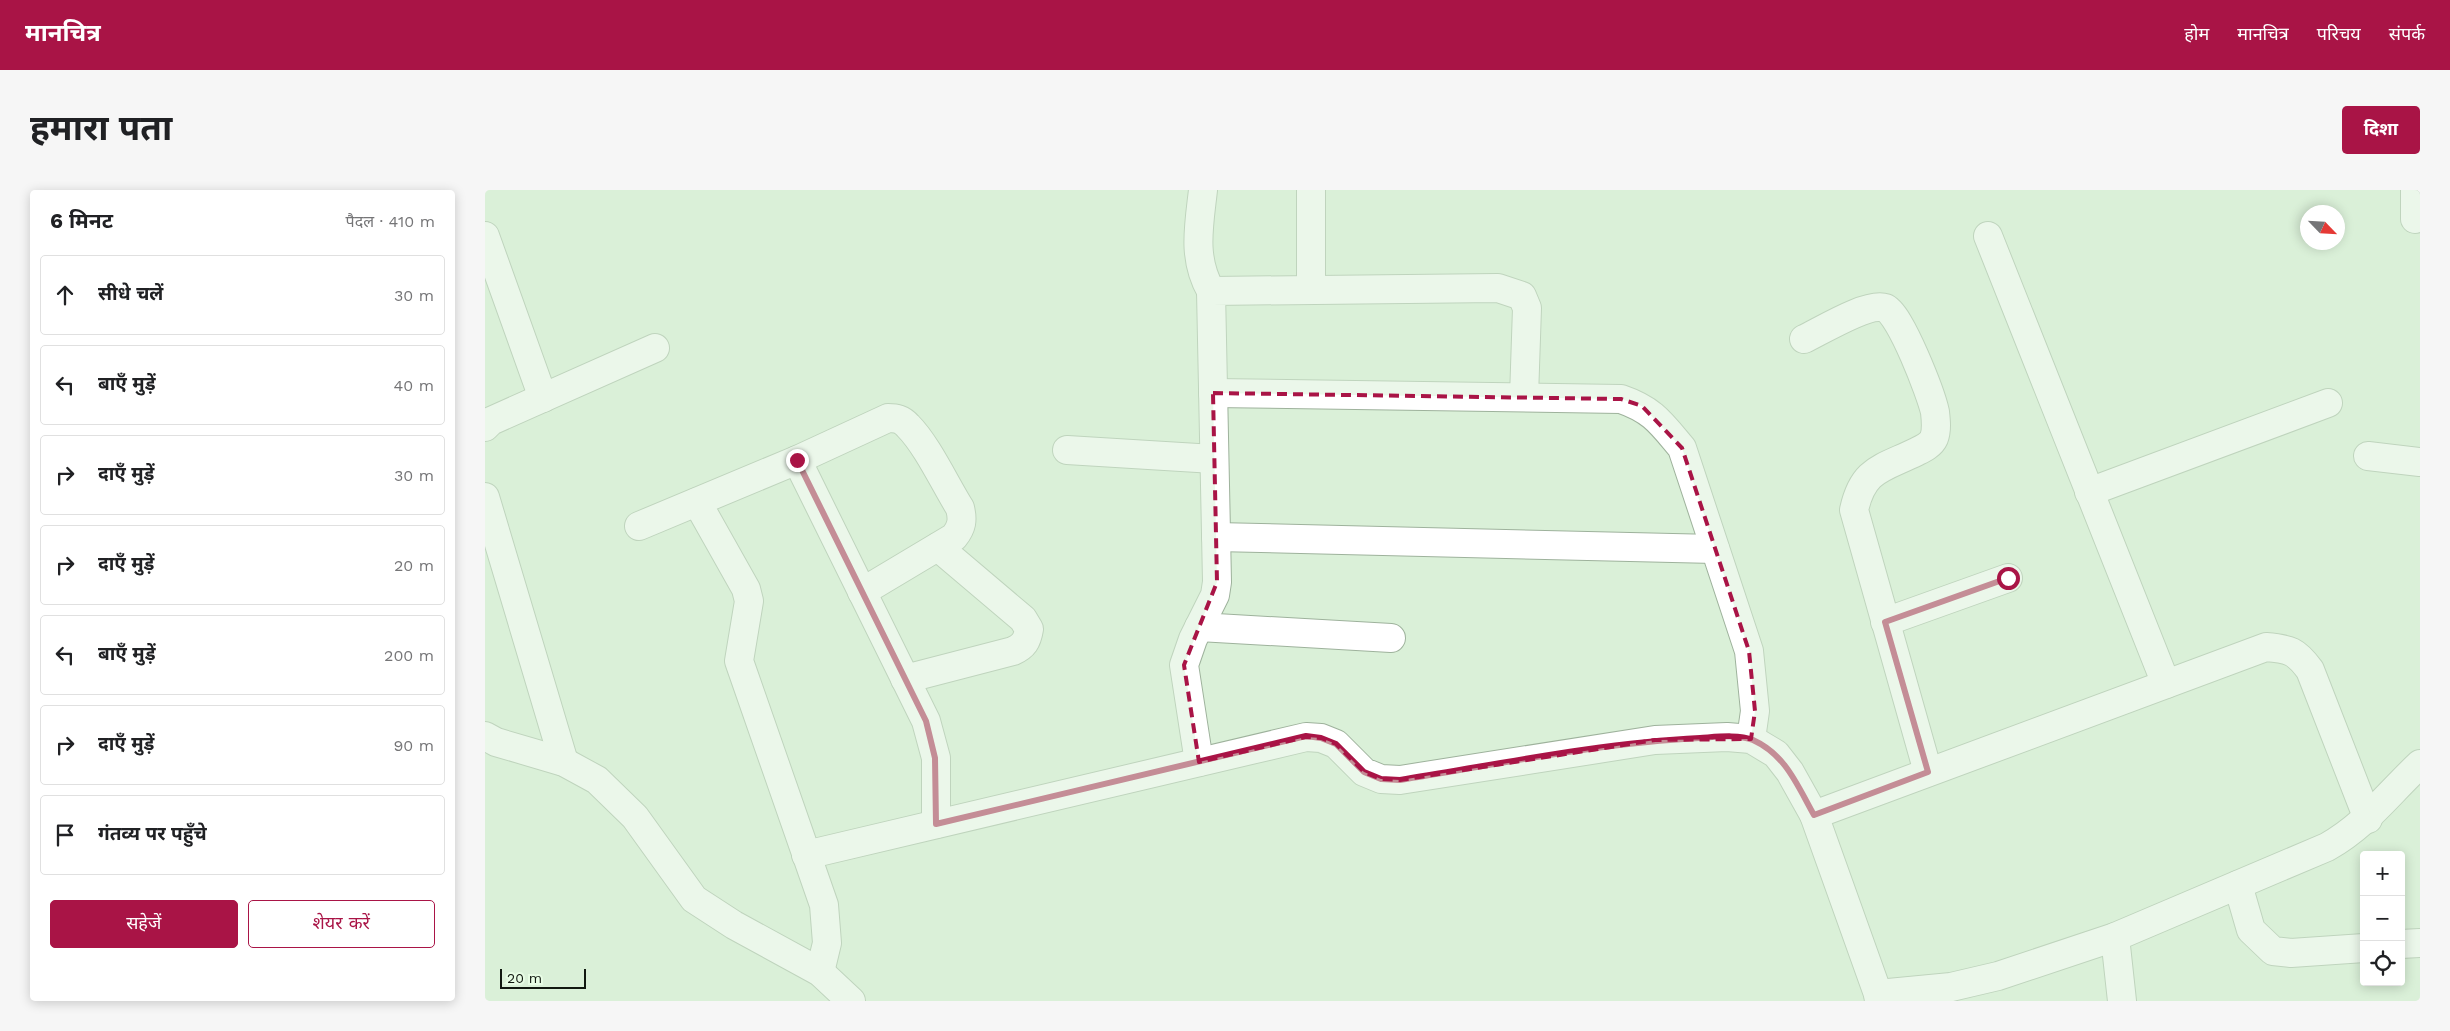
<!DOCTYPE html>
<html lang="hi">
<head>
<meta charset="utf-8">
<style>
  :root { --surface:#fff; --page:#f6f6f6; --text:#202124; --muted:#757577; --line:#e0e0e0; --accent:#a91446 }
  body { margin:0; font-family:"Work Sans","Noto Sans Devanagari",sans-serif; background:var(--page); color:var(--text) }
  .controls { position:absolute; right:15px; bottom:15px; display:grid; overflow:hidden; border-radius:5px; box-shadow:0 2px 12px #0003 }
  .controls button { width:45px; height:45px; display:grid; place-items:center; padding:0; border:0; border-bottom:1px solid var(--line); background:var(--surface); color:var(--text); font:25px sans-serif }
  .compass { position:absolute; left:1815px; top:15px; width:45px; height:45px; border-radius:50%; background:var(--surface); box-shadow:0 2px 12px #0003; rotate:115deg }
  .scale { position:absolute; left:15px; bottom:12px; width:86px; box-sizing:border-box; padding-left:5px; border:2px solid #111810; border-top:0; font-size:14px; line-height:18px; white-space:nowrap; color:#111810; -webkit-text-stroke:4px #e8fde5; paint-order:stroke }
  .stop { position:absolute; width:15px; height:15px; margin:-11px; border:4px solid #a91446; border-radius:50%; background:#fff }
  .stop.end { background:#a91446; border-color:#fff; box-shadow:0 1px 5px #0008 }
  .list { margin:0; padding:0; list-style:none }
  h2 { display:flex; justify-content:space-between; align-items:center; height:65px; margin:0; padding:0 20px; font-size:21px }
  h2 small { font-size:16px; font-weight:400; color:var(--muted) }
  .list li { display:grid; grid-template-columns:32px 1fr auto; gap:15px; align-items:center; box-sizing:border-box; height:80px; margin:0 10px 10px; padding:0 10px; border:1px solid var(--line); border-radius:5px }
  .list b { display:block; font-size:19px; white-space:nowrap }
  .list em { font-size:16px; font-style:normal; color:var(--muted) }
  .actions { display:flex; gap:10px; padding:15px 20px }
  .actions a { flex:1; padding:11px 0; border:1px solid var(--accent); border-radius:5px; text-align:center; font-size:18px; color:var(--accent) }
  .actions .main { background:var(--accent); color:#fff }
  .icon { flex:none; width:28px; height:28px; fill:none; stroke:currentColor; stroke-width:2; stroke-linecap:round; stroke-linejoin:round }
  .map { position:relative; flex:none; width:1935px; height:811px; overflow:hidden; border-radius:5px }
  header { display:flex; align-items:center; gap:30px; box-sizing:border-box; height:70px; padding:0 25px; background:var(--accent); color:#fff }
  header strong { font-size:24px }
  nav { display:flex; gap:28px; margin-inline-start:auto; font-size:18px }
  .intro { display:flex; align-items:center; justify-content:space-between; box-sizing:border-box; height:120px; padding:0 30px }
  h1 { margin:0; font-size:35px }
  .button { padding:12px 22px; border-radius:5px; background:var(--accent); color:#fff; font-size:18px; font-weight:700 }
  main { display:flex; gap:30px; padding:0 30px }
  aside { flex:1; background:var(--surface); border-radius:5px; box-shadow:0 2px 12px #0003 }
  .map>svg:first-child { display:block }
</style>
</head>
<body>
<header>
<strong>मानचित्र</strong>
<nav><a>होम</a><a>मानचित्र</a><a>परिचय</a><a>संपर्क</a></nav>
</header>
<div class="intro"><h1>हमारा पता</h1><a class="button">दिशा</a></div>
<main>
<aside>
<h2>6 मिनट<small>पैदल · 410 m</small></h2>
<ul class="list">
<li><svg class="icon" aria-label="ahead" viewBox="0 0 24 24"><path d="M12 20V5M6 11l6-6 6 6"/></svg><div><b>सीधे चलें</b></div><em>30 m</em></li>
<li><svg class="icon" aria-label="left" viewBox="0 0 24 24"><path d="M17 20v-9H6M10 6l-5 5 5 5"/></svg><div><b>बाएँ मुड़ें</b></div><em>40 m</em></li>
<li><svg class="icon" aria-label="right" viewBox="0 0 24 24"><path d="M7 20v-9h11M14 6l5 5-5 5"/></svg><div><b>दाएँ मुड़ें</b></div><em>30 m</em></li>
<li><svg class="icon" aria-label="right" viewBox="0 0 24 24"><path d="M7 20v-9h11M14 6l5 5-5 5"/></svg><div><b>दाएँ मुड़ें</b></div><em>20 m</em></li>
<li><svg class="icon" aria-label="left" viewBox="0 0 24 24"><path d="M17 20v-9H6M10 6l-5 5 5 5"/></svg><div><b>बाएँ मुड़ें</b></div><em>200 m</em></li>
<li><svg class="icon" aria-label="right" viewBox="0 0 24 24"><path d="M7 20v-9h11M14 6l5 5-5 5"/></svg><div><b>दाएँ मुड़ें</b></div><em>90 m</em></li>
<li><svg class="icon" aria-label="arrive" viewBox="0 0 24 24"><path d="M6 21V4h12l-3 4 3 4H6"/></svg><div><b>गंतव्य पर पहुँचे</b></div></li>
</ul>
<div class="actions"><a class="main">सहेजें</a><a>शेयर करें</a></div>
</aside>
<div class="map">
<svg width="1935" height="811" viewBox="0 0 1935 811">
  <rect width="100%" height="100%" fill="#daf0d8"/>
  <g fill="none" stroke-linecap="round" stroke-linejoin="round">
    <g stroke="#9eb29c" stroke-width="30">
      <g id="minor">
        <path d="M718,0C714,36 707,68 726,101"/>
        <path d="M826,0V100"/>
        <path d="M1930,0V29"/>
        <path d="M0,46L58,208"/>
        <path d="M1503,46L1681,494"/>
        <path d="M1319,149C1336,141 1383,112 1400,118C1415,123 1446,204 1450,222C1451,231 1452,240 1449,248C1446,255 1437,259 1431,262C1396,279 1378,279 1369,320L1443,582"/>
        <path d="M728,203L1136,209C1168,220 1176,233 1197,258L1264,461L1270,521L1266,549"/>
        <path d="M0,237L6,231L170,158"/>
        <path d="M582,260L729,269"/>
        <path d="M1883,266L1935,272"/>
        <path d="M312,270L441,531L451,568V634"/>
        <path d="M1604,302L1843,213"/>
        <path d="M0,307L79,572"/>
        <path d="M212,312L261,399L264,411L254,471L339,715L342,753L335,782"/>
        <path d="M154,336L312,270L403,228C411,228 417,229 423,236C442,255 460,294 475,318C478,330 477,337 469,347L377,402"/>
        <path d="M731,347L1230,359"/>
        <path d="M1400,432L1523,388"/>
        <path d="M714,437L906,448"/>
        <path d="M420,489L528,461C539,456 542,451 544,439L538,429L453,357"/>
        <path d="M0,546L11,552L79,572L112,590L150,627L209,709L249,735L335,782L366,811"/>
        <path d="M714,572L699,475L708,449L730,405L732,392L726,101L1013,98L1037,106L1042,118L1039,207"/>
        <path d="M1329,625L1781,457C1805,459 1811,461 1825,480L1883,629"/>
        <path d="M321,665L821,547L836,548L851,554L879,582L896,589L915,590L1170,550L1242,547L1266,549L1291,564L1305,582L1329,625L1393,804L1394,811"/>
        <path d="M1753,695L1766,740L1788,761L1806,763L1879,758"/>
        <path d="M1916,754L1935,753"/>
        <path d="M1393,804L1466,797L1513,786L1630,747"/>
        <path d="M1637,811L1630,747L1842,657C1881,635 1903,604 1935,574"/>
      </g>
    </g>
    <use href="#minor" stroke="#fff" stroke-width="28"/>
  </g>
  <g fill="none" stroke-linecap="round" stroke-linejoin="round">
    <path stroke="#a91446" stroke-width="6" d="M312,270L441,531L450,568L451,634L821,546L836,548L851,554L879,582L896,589L915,590C1014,574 1115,553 1215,548C1231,547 1253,544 1268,550C1301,565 1312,595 1329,625L1443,582L1400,432L1523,388"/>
  </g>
  <path d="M0 0H1935V811H0ZM728,203L1136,209L1157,216L1197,258L1264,461L1270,521L1266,549L1170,550L915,590L896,589L879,582L851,554L836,548L821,547L714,572L699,475L732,392Z" fill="#daf0d8" fill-opacity=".55" fill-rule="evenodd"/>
  <path fill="none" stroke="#a91446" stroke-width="4" stroke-dasharray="10 6" stroke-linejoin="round" d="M728,203L1136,209L1157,216L1197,258L1264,461L1270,521L1266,549L1170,550L915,590L896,589L879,582L851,554L836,548L821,547L714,572L699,475L732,392Z"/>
</svg>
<div class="controls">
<button>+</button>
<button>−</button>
<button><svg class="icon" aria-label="locate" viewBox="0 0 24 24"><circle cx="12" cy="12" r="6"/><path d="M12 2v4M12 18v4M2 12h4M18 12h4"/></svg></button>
</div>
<svg class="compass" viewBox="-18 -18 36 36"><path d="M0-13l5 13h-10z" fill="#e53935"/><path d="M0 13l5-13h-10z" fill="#757577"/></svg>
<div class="scale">20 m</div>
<div class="stop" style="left:1523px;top:388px"></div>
<div class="stop end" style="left:312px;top:270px"></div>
</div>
</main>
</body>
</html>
